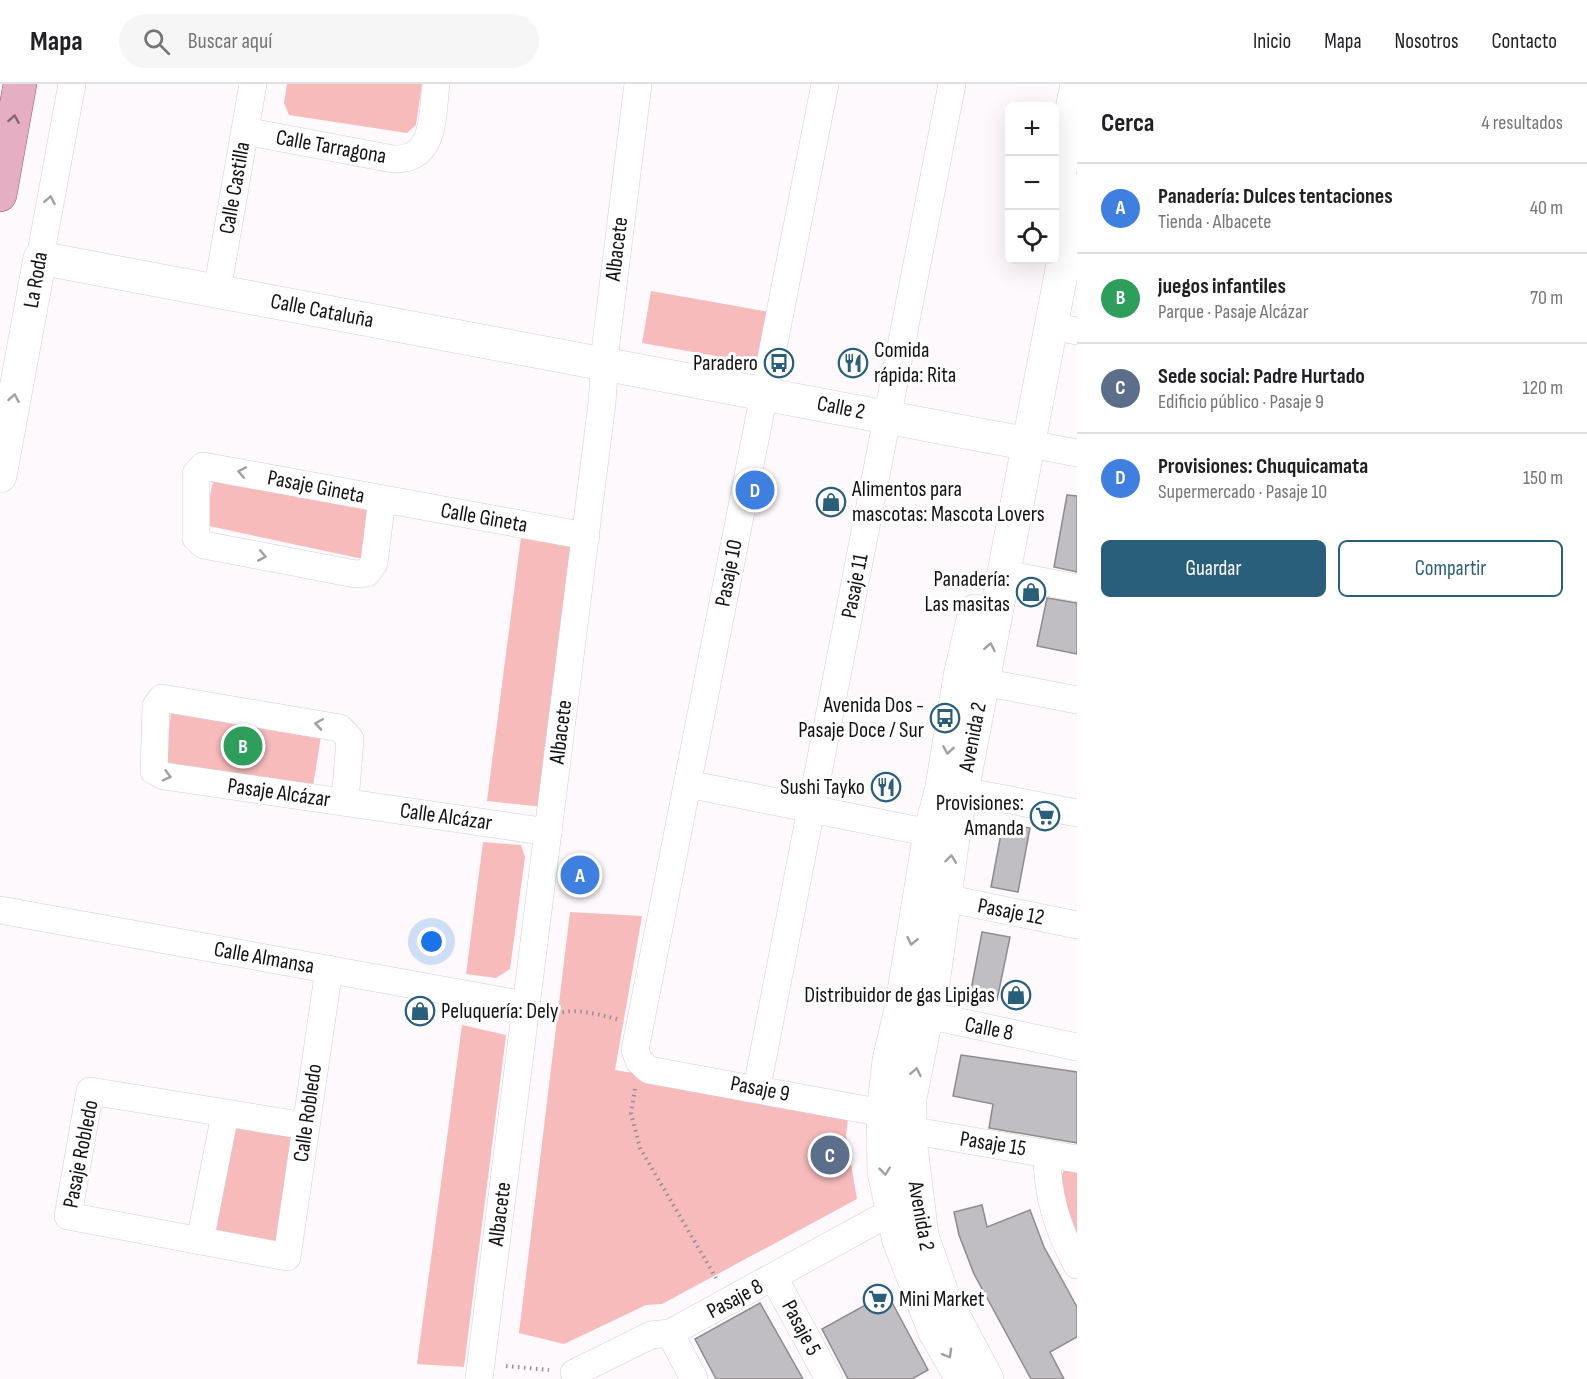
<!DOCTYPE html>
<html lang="es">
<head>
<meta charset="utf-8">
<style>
  :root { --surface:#fff; --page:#f6f6f6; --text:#202124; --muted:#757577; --line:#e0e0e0; --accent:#2a5f7b }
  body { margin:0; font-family:"Sofia Sans Condensed",sans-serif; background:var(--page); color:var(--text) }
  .controls { position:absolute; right:18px; top:18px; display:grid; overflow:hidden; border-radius:9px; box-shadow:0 6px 24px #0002 }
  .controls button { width:54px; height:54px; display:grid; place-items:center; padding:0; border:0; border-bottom:2px solid var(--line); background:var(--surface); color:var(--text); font:30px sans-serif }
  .you { position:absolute; left:432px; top:858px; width:21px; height:21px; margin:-15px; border:4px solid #fff; border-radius:50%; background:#1a73e8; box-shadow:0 0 0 9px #1a73e833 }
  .badge { display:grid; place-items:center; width:39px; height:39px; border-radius:50%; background:var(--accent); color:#fff; font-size:20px; font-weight:700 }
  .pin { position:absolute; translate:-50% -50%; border:3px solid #fff; box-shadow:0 2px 6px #0006 }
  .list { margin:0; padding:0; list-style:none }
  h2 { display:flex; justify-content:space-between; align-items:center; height:78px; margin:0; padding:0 24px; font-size:26px }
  h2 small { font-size:20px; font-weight:400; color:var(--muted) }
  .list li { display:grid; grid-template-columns:39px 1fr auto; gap:18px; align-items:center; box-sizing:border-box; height:90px; padding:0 24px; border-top:2px solid var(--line) }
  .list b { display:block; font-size:22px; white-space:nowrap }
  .list p { margin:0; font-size:20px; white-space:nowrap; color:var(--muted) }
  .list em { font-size:20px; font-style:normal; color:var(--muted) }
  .actions { display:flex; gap:12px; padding:18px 24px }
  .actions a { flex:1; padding:14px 0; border:2px solid var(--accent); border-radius:9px; text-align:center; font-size:21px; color:var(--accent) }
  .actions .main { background:var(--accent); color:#fff }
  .icon { flex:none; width:33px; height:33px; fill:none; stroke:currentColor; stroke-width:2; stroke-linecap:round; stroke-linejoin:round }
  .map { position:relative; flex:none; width:1077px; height:1295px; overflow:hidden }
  header { display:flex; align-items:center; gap:36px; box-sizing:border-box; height:84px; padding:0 30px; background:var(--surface); border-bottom:2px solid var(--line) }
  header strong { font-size:28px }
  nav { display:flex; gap:33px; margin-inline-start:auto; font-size:21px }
  .search { width:420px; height:54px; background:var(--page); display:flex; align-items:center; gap:15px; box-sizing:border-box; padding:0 21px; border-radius:33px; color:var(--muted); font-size:22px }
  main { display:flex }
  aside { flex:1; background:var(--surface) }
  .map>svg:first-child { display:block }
</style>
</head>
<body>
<header>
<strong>Mapa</strong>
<div class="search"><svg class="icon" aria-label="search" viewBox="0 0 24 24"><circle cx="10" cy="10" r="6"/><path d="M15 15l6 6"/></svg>Buscar aquí</div>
<nav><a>Inicio</a><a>Mapa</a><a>Nosotros</a><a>Contacto</a></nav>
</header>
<main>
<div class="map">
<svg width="1077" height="1295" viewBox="0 0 1077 1295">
  <rect width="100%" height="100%" fill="#fdf9fc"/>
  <g fill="#f7bbbc">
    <path d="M287,0H422L416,41L407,49L289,31L284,19Z"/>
    <path d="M651,207L770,228L761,280L642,259Z"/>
    <path d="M214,392L373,423L363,475L204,441Z"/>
    <path d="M521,453L577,462L544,723L487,717Z"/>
    <path d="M172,622L322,646L313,702L164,678Z"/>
    <path d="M483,758L521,761L525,773L510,885L496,894L466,890Z"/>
    <path d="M570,828L642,832L615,986L727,1005L851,1012L846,1051L857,1115L662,1220L646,1221L564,1260L519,1249Z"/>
    <path d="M462,941L506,951L464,1283L417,1280Z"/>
    <path d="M225,1037L296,1053L280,1161L200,1148Z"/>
    <path d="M1064,1086L1077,1089V1156L1057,1102Z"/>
  </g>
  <g fill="#c0bec2" stroke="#8e8b8f" stroke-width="1.5">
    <path d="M1067,411L1077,412V488L1054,483Z"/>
    <path d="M1047,514L1077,519V570L1037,562Z"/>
    <path d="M1003,739L1030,744L1018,808L991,803Z"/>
    <path d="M982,848L1010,853L997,916L970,911Z"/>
    <path d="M961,971L1077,988V1059L989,1044L993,1020L953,1012Z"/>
    <path d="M982,1121L987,1143L1030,1126L1044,1163L1077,1223V1253L1050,1268L1064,1295H1031L974,1190L959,1151L954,1128Z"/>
    <path d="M887,1209L928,1286L912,1295H848L822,1245Z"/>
    <path d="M760,1219L803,1295H716L695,1255Z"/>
  </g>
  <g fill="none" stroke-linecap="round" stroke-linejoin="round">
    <g stroke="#d2ced0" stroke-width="28">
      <g id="minor">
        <path d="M825,0L635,966L639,977L649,986L883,1029"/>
        <path d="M245,47L393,75C436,77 432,31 436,0"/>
        <path d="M40,174L72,0"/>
        <path d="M217,207L253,0"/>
        <path d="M1051,242L1077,247"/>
        <path d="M1029,360L1077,369"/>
        <path d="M382,415L374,479L367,489L355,490L204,461L196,454V390L203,382L586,452"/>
        <path d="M1004,490L1077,504"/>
        <path d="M983,598L1077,616"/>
        <path d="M688,700L930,749"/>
        <path d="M963,707L1077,729"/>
        <path d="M345,718L350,655L340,644L162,614L156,622L154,687L164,692L548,748"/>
        <path d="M945,814L1077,841"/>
        <path d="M0,826L525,921"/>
        <path d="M908,927L1077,963"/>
        <path d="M757,1003L952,0"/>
        <path d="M306,1042L90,1007L68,1132L287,1173L329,885"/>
        <path d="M909,1046L1077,1075"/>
        <path d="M1047,1069C1047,1111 1057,1144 1077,1181"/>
        <path d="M200,1157L225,1030"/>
        <path d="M774,1194L829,1295"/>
        <path d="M670,1249L694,1295"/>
        <path d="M574,1289L651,1251L670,1249L891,1128"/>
        <path d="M479,1295L602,319L606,259L638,0"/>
      </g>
    </g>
    <g stroke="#d2ced0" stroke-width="34">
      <g id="tertiary">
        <path d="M1054,117L1077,0"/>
        <path d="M0,392L40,174L1029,360"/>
        <path d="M961,1293L935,1248L899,1157L884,1088L883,1029L889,976L901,925L930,749L942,703L960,592L975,527"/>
        <path d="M987,1295L943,1212L922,1152L909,1046L910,1014L933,900L953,754L1077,107"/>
      </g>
    </g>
    <g stroke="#90546b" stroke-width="34">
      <path id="primary" d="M0,111L20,0"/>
    </g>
    <g stroke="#918f91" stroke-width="4" stroke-dasharray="1.5 4.5" stroke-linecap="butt">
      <path d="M551,932C574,922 594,930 617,935"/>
      <path d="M635,1005L631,1029L640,1064L716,1194"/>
      <path d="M506,1282L549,1286"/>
    </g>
    <use href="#minor" stroke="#fff" stroke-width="27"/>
    <use href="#tertiary" stroke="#fff" stroke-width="33"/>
    <use href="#primary" stroke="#e5aec3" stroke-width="33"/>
  </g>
  <defs><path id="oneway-chevron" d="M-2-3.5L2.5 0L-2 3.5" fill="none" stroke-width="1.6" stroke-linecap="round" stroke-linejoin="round" transform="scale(1.5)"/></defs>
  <use stroke="#866874" href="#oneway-chevron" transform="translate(14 35) rotate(-80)"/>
  <g stroke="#a1a0a1">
    <use href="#oneway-chevron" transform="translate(50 116) rotate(-79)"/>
    <use href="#oneway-chevron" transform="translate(14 314) rotate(-80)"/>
    <use href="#oneway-chevron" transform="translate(242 388) rotate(-169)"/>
    <use href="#oneway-chevron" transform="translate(262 472) rotate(11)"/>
    <use href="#oneway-chevron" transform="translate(990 563) rotate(-79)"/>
    <use href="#oneway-chevron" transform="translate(319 640) rotate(-171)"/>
    <use href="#oneway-chevron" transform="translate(948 666) rotate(99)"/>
    <use href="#oneway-chevron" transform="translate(167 692) rotate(15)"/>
    <use href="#oneway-chevron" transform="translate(951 775) rotate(-83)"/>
    <use href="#oneway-chevron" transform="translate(912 857) rotate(102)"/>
    <use href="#oneway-chevron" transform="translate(916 988) rotate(-78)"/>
    <use href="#oneway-chevron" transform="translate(885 1087) rotate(84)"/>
    <use href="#oneway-chevron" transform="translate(948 1270) rotate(60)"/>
  </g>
  <defs>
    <g id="bus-ring" transform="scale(1.5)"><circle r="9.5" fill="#fff" stroke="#2a5f7b" stroke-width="1.5"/><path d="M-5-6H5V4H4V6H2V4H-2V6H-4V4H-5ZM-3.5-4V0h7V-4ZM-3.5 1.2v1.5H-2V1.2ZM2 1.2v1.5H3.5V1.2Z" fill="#2a5f7b"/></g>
    <g id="restaurant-ring" transform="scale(1.5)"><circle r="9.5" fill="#fff" stroke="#2a5f7b" stroke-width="1.5"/><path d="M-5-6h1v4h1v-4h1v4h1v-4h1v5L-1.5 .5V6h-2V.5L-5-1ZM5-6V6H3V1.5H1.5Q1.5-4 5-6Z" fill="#2a5f7b"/></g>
    <g id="shop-ring" transform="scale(1.5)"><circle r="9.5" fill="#fff" stroke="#2a5f7b" stroke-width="1.5"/><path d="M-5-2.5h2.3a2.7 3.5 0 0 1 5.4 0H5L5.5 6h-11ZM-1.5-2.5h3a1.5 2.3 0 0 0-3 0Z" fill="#2a5f7b"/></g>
    <g id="supermarket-ring" transform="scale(1.5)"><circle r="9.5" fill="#fff" stroke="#2a5f7b" stroke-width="1.5"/><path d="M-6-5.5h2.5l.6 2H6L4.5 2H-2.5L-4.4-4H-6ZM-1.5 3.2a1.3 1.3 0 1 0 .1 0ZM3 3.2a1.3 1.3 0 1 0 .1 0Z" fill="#2a5f7b"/></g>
  </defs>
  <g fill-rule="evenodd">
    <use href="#bus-ring" x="779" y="279"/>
    <use href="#restaurant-ring" x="853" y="279"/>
    <use href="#shop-ring" x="831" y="418"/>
    <use href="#shop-ring" x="1031" y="508"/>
    <use href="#bus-ring" x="945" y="634"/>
    <use href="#restaurant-ring" x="886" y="703"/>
    <use href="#supermarket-ring" x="1045" y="732"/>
    <use href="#shop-ring" x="1016" y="911"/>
    <use href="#shop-ring" x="420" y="927"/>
    <use href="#supermarket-ring" x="878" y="1215"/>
  </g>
  <g text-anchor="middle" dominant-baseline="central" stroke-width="6" stroke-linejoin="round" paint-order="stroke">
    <g font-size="22" fill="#131213" stroke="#fff">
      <text transform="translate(331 63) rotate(10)">Calle Tarragona</text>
      <text transform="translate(235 104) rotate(-80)">Calle Castilla</text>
      <text transform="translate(617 165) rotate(-83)">Albacete</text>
      <text transform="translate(36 196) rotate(-80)">La Roda</text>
      <text transform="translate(322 227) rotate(11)">Calle Cataluña</text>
      <text transform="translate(841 324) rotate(11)">Calle 2</text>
      <text transform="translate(316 403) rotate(11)">Pasaje Gineta</text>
      <text transform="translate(484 434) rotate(10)">Calle Gineta</text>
      <text transform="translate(729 489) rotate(-79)">Pasaje 10</text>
      <text transform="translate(855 502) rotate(-79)">Pasaje 11</text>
      <text transform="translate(561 648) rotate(-83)">Albacete</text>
      <text transform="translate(973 653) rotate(-79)">Avenida 2</text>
      <text transform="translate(279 709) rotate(8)">Pasaje Alcázar</text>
      <text transform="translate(446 733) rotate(8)">Calle Alcázar</text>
      <text transform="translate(1011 828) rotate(11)">Pasaje 12</text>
      <text transform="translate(264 874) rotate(10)">Calle Almansa</text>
      <text transform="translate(989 945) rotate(11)">Calle 8</text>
      <text transform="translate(760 1005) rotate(11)">Pasaje 9</text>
      <text transform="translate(308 1029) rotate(-82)">Calle Robledo</text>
      <text transform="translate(993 1060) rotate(9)">Pasaje 15</text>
      <text transform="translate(81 1070) rotate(-79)">Pasaje Robledo</text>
      <text transform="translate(500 1130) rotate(-83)">Albacete</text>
      <text transform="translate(921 1132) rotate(80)">Avenida 2</text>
      <text transform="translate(735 1215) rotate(-28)">Pasaje 8</text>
      <text transform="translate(801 1244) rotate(62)">Pasaje 5</text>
    </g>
    <g font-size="22" fill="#131213" stroke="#fff" text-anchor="end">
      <text x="874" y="266" text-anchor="start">Comida<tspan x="874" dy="25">rápida: Rita</tspan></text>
      <text x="758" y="279">Paradero</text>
      <text x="852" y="405" text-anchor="start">Alimentos para<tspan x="852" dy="25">mascotas: Mascota Lovers</tspan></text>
      <text x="1010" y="495">Panadería:<tspan x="1010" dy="25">Las masitas</tspan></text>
      <text x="924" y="621">Avenida Dos -<tspan x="924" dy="25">Pasaje Doce / Sur</tspan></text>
      <text x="865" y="703">Sushi Tayko</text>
      <text x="1024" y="719">Provisiones:<tspan x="1024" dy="25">Amanda</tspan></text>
      <text x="995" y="911">Distribuidor de gas Lipigas</text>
      <text x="441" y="927" text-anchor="start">Peluquería: Dely</text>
      <text x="899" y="1215" text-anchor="start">Mini Market</text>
    </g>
  </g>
</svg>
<div class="controls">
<button>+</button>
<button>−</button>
<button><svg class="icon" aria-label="locate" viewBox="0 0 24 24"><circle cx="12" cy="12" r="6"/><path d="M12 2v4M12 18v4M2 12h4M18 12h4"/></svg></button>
</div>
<div class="you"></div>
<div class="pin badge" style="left:580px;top:791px;background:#3f7fe0">A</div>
<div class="pin badge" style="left:243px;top:662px;background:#2e9e5b">B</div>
<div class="pin badge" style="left:830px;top:1071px;background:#5c6f8a">C</div>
<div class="pin badge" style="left:755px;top:406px;background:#3f7fe0">D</div>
</div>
<aside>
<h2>Cerca<small>4 resultados</small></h2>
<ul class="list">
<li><span class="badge" style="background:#3f7fe0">A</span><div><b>Panadería: Dulces tentaciones</b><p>Tienda · Albacete</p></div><em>40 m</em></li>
<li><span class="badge" style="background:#2e9e5b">B</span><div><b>juegos infantiles</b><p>Parque · Pasaje Alcázar</p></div><em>70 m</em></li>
<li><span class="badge" style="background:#5c6f8a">C</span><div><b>Sede social: Padre Hurtado</b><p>Edificio público · Pasaje 9</p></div><em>120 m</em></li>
<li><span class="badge" style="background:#3f7fe0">D</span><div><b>Provisiones: Chuquicamata</b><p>Supermercado · Pasaje 10</p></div><em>150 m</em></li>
</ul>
<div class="actions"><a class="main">Guardar</a><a>Compartir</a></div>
</aside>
</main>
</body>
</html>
